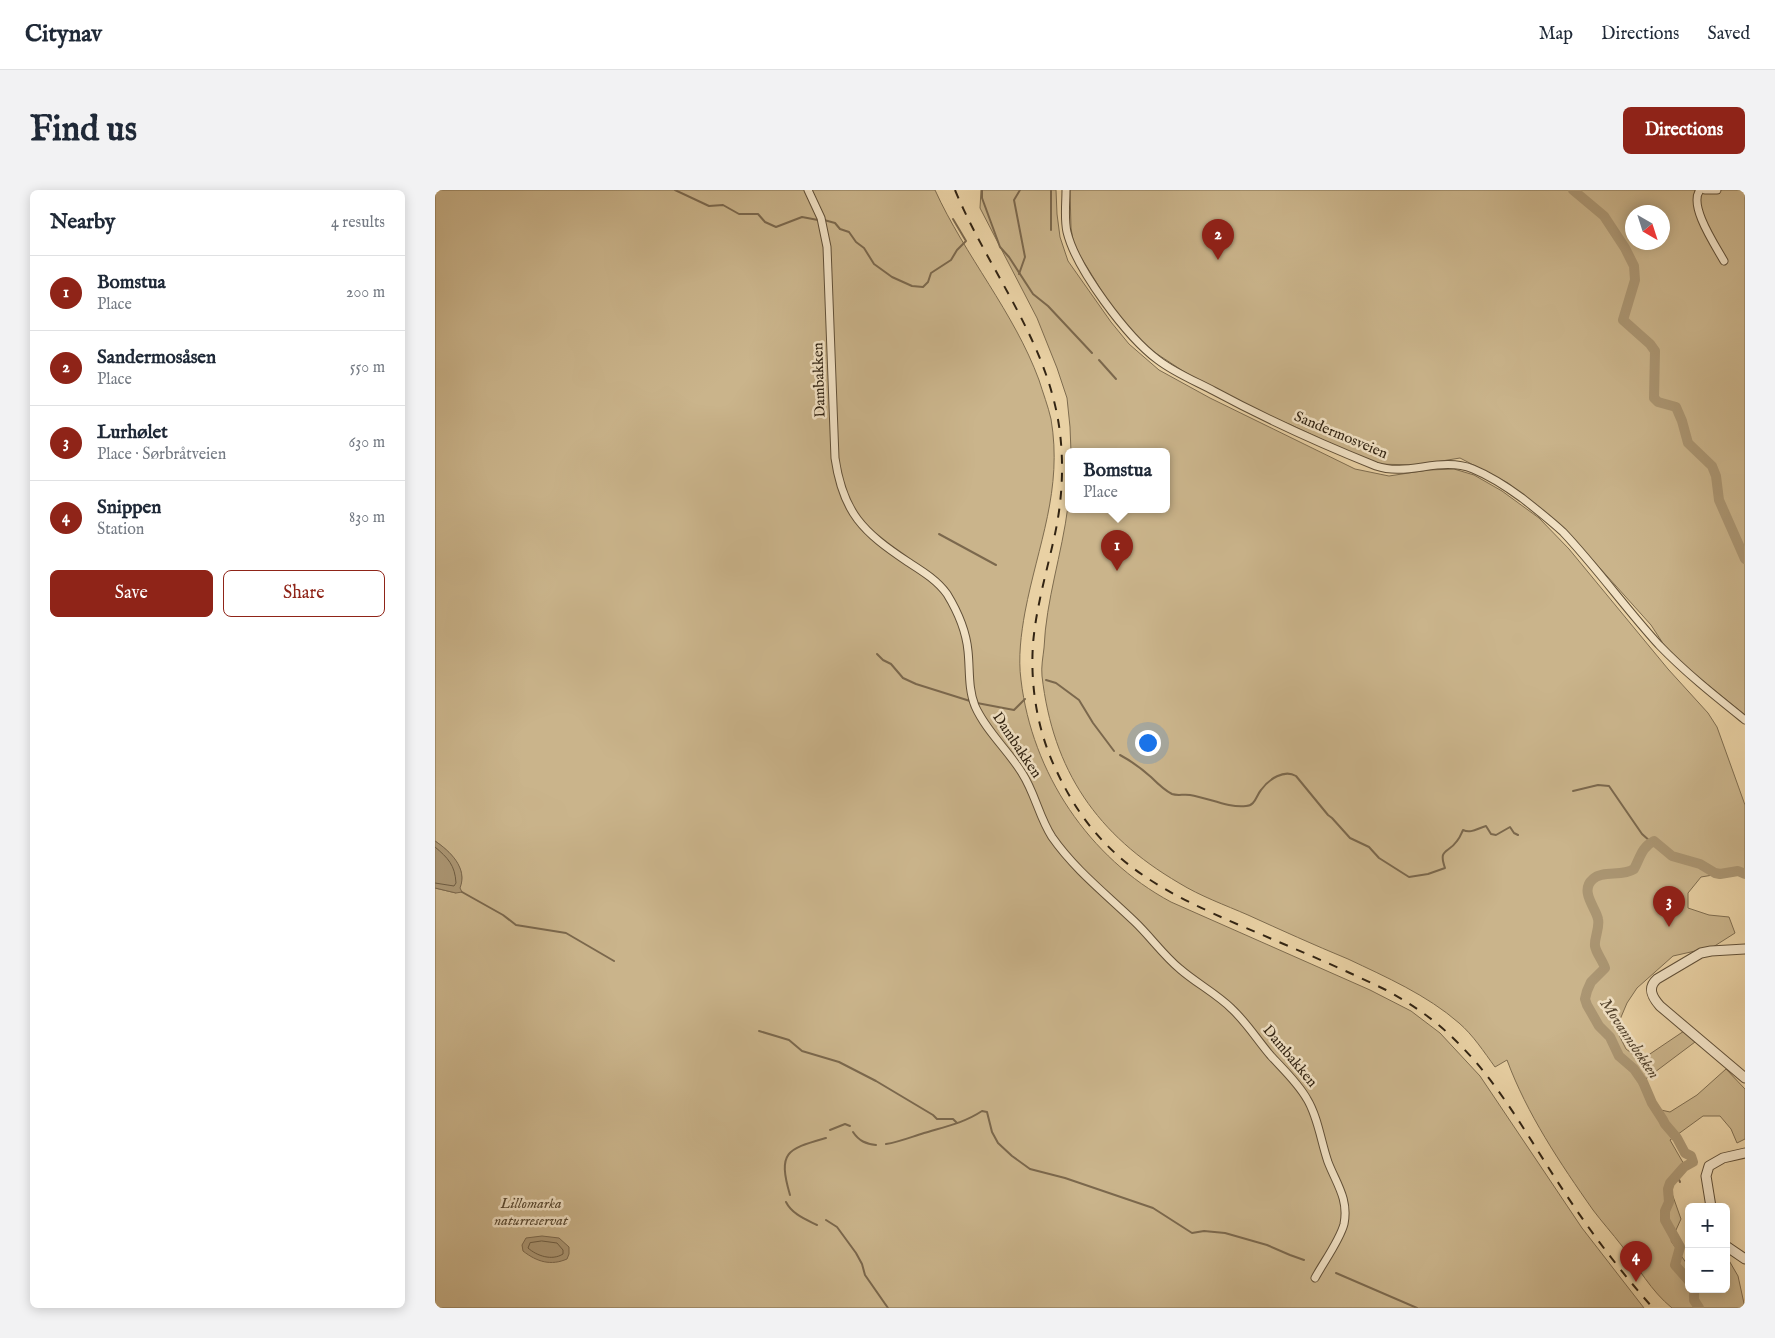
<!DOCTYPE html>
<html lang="en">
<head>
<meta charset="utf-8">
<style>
  :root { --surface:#fff; --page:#f2f2f3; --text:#1f2937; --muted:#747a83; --line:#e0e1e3; --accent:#8f2418 }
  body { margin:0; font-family:"IM FELL English",serif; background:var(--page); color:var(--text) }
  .controls { position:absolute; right:15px; bottom:15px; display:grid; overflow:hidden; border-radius:8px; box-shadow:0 2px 12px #0003 }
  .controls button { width:45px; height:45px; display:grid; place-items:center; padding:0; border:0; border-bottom:1px solid var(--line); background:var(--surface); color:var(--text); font:25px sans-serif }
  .compass { position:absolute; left:1190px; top:15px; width:45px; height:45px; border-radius:50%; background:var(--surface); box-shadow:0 2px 12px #0003; rotate:141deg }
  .you { position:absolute; left:712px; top:552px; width:18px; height:18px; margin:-12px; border:4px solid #fff; border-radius:50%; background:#1a73e8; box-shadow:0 0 0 8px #1a73e833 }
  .badge { display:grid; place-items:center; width:32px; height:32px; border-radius:50%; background:var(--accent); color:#fff; font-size:16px; font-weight:700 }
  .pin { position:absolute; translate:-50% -41px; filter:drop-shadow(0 1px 2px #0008) }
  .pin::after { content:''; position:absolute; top:26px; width:18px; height:15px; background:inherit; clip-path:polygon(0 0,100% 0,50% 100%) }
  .popup { position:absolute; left:630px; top:258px; width:105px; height:65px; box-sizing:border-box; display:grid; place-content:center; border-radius:8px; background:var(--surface); filter:drop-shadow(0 1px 4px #0005); font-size:16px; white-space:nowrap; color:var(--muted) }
  .popup b { font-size:19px; color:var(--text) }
  .popup::after { content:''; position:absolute; left:50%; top:100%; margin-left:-10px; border:10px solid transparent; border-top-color:var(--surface) }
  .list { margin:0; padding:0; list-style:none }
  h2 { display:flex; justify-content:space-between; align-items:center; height:65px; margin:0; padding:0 20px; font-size:21px }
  h2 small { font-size:16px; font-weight:400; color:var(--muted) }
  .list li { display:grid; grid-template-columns:32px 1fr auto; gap:15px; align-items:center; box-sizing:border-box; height:75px; padding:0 20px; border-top:1px solid var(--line) }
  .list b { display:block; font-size:19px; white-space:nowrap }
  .list p { margin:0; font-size:16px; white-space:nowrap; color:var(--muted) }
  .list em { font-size:16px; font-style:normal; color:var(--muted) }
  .actions { display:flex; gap:10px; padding:15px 20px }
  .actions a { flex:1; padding:11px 0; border:1px solid var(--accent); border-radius:8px; text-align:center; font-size:18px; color:var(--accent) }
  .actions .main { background:var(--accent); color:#fff }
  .map { position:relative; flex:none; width:1310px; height:1118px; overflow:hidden; border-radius:8px }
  header { display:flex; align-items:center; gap:30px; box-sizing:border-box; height:70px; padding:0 25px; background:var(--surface); border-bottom:1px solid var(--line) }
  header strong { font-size:24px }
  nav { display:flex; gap:28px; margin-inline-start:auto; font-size:18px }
  .intro { display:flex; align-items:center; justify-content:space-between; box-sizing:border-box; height:120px; padding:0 30px }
  h1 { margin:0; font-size:35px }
  .button { padding:12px 22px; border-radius:8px; background:var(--accent); color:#fff; font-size:18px; font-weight:700 }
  main { display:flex; gap:30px; padding:0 30px }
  aside { flex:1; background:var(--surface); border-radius:8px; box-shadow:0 2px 12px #0003 }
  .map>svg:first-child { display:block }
</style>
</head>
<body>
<header>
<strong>Citynav</strong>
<nav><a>Map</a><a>Directions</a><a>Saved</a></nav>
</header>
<div class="intro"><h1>Find us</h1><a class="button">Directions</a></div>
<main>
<aside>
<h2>Nearby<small>4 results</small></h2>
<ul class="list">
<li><span class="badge">1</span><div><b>Bomstua</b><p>Place</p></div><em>200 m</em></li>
<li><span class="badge">2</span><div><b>Sandermosåsen</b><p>Place</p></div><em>550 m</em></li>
<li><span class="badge">3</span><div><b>Lurhølet</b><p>Place · Sørbråtveien</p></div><em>630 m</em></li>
<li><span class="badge">4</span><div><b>Snippen</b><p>Station</p></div><em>830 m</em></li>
</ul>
<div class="actions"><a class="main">Save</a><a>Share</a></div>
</aside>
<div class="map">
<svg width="1310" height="1118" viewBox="0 0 1310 1118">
  <rect width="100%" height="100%" fill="#e9d1a4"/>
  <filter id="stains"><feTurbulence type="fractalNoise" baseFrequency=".004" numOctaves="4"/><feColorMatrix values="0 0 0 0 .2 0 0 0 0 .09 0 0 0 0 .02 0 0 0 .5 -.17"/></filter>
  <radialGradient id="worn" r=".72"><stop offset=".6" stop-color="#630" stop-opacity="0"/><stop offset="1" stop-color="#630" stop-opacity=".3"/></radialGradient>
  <g fill="#cab48b" stroke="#7e6c4f" fill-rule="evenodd">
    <path d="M0,0H500C530,66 579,122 604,190C608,203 613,216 616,229C628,300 603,354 590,422C586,444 583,468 586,490C597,583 654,668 736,712L935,800L976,821L1005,843L1045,886L1147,1038L1209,1118H0V698L21,703C37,683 16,662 0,651Z"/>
    <path d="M546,0H621L622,24L625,47L633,71L676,132L694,154L724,180L775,208L920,279L954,286L993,280L1019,279L1039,285L1067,301L1104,328L1134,359L1233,479L1273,523L1282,537L1310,615V687L1296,682L1266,687L1253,703V718L1274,725L1294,727L1300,743L1278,757L1238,766L1202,798L1192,813L1181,839L1191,859L1206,870L1249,841L1260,852L1204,894L1226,920L1235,922L1262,905L1291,879L1310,899V949L1302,953L1296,939L1285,926H1268L1235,950L1250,976L1234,995L1246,1029L1236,1051L1254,1077V1099H1291L1292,1067L1303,1086L1310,1118H1237C1216,1101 1203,1077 1187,1056C1177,1043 1167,1032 1158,1020C1125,973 1092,924 1072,870L1060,877C1049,862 1038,845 1024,833C992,805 951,787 913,769C879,755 846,740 813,725C790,715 765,706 744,693C662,645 618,581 607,486C606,477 608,467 609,458C611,410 627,364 633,316V320H731V262H636L635,237L632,208L622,178L602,128L545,18Z"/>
    <path d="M635,0H1310V525L1251,477L1231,458L1216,435L1128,337L1073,293L1025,268L982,275L940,274L854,234L814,219L748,181L710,156L676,116L639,56L636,38ZM1198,22H1228V52H1198Z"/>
  </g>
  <g fill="#ab9673" stroke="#7b684d">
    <path d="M0,651C15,661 33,678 25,698L27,702L21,703L0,698Z"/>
    <path d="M107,1046L124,1048L134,1057V1064L132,1069C116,1076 102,1072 88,1061L87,1055L91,1048Z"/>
  </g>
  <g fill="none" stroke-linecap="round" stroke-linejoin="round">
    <g stroke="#6e5d43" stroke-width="1">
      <path d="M0,657C13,668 20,675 21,693L19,696L0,693"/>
      <path d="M107,1051L122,1053L128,1060V1064C117,1071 102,1066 93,1058L95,1053Z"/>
    </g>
    <g stroke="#7b684d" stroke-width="2">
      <path d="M240,0L274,16L288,15L304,24H323L330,32L341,37L367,27L383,30"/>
      <path d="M547,0V8L565,57L574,67L598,104L613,116L657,163"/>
      <path d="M616,0V40"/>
      <path d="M389,30L400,33L405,39L414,42L421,52L429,58L439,74L457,87L477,96L488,97L493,92L496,83L516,70L522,60L531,51L518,29"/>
      <path d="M584,84L590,67L579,10L585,0"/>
      <path d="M664,170L681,189"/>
      <path d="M504,344L561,375"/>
      <path d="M442,464L448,470L456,474L468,488L481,494L535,511"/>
      <path d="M611,490L621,493L644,510L658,533L679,561"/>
      <path d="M542,513L579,520L590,509"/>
      <path d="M685,565C696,571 706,578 716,587C722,593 729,600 737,604C742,606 749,604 755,605C774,608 793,618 811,616C820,616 821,606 826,600C834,589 849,579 861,586L893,625L897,628L915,648L934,657L944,668L974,687L993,684L1010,678C1003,658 1013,664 1022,651C1025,648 1026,644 1028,640C1036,644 1043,638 1051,636L1056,644L1061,645L1075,637L1079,643L1083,645"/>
      <path d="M1138,601L1163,595L1174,596L1207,644L1216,652"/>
      <path d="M27,702L68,725L81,735L131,743L179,771"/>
      <path d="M324,841L354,850L367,861L404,872L441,891L498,925L502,929H518L522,933"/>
      <path d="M395,940L410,934L415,936"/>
      <path d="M418,942C424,951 431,954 441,955"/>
      <path d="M451,954C464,952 476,947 489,943C509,937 529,933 547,921L552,922L557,942L563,953L577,966L595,979L630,988L718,1018L757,1043L769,1041L790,1043L832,1055L855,1065L869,1070"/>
      <path d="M1242,985L1245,992"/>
      <path d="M355,1005C342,961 353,959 391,948"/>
      <path d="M351,1012C357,1024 370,1029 382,1035"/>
      <path d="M391,1030L402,1037L421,1063L427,1074L430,1085L453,1118"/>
      <path d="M901,1083L982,1118"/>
    </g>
    <g stroke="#ab9673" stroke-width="10">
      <path d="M1138,0L1169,26L1190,58L1199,76L1200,90L1188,130L1215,154L1220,161L1219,208L1223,212L1241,217L1247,231L1253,253L1277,276L1281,286L1284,310L1310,369"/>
      <path d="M1254,1091L1240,1075L1245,1057L1230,1030V1021L1234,1012L1233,999L1235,993L1249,977L1258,972L1256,966L1250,963L1242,948L1230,934L1228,930L1217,913L1208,892L1199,879L1184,866L1175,847L1164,836L1152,815L1150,809L1152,801L1156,792L1170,778C1168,771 1161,763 1160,756C1159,748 1165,738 1163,729C1161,718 1144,701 1158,689C1168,680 1187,687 1199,679C1205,669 1206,657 1219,651L1237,666L1265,674L1280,683L1285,684L1303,681L1310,684"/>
      <path d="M1259,1099V1110L1264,1118"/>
    </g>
    <g stroke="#604f37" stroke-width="9">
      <g id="minor">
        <path d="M373,0L386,28L392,57L400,268C408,323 428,342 473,372C487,381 502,390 512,404C523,422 531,440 533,461C535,479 533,499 540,516C551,541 573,560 587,583C600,603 604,627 617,647C640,680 671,704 699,731C715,746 728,765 745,779C761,793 782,804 797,819C812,833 823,851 836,866C849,880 863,893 872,909C883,927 886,952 893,972C901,993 914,1009 909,1034C905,1050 888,1073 880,1088"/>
        <path d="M631,0C631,13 629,29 632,42C641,79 692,147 723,170C740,183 760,191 779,201C831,229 886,254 941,276C973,287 1005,266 1038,279C1055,286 1072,297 1087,308C1101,319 1115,330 1128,342C1162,378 1191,419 1224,455C1251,483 1280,506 1310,530"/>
        <path d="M1265,0C1253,15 1280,55 1289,71"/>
        <path d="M1270,0H1282"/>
      </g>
    </g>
    <g stroke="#604f37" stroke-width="11">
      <g id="tertiary">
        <path d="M1310,759L1276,761L1266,763L1222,789C1212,798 1217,807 1225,816L1310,888"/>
        <path d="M1276,1017L1271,986L1274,976L1288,968L1310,963"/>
        <path d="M1291,1056L1310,1069"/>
      </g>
    </g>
    <use href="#minor" stroke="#f1e1c4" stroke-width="7"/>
    <use href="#tertiary" stroke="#f1e1c4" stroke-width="9"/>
    <path stroke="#322413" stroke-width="2" stroke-dasharray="9 9" stroke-linecap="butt" d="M520,0C554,82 614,152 625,243C629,277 627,311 620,344C612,381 601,417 598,454C595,498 603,544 623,584C665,672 726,701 811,738C858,758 906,778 951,800C976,814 999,829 1019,849C1065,893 1095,951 1130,1003C1157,1044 1186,1082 1218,1118"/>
  </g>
  <g text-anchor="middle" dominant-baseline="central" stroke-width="5" stroke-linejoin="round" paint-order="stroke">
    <g font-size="15" fill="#322413" stroke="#f1e1c4">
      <text transform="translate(384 190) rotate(-92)">Dambakken</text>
      <text transform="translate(906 245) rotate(23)">Sandermosveien</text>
      <text transform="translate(582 555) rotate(56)">Dambakken</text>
      <text transform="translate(855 866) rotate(50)">Dambakken</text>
    </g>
    <g font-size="15" font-style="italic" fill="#584831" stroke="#f1e1c4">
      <text x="96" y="1013">Lillomarka<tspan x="96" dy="17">naturreservat</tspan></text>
    </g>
    <g font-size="16" font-style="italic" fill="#564630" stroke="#f1e1c4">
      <text transform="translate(1194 849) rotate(56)">Movannsbekken</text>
    </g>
  </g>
  <rect width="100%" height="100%" filter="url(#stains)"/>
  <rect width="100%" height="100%" fill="url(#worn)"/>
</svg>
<div class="controls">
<button>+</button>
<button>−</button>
</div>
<svg class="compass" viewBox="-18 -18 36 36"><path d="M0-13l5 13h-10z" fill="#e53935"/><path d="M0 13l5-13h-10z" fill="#747a83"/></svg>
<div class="you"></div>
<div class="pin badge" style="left:682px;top:381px">1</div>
<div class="popup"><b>Bomstua</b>Place</div>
<div class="pin badge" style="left:783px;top:70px">2</div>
<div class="pin badge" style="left:1234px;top:737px">3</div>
<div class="pin badge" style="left:1201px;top:1092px">4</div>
</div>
</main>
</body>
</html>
